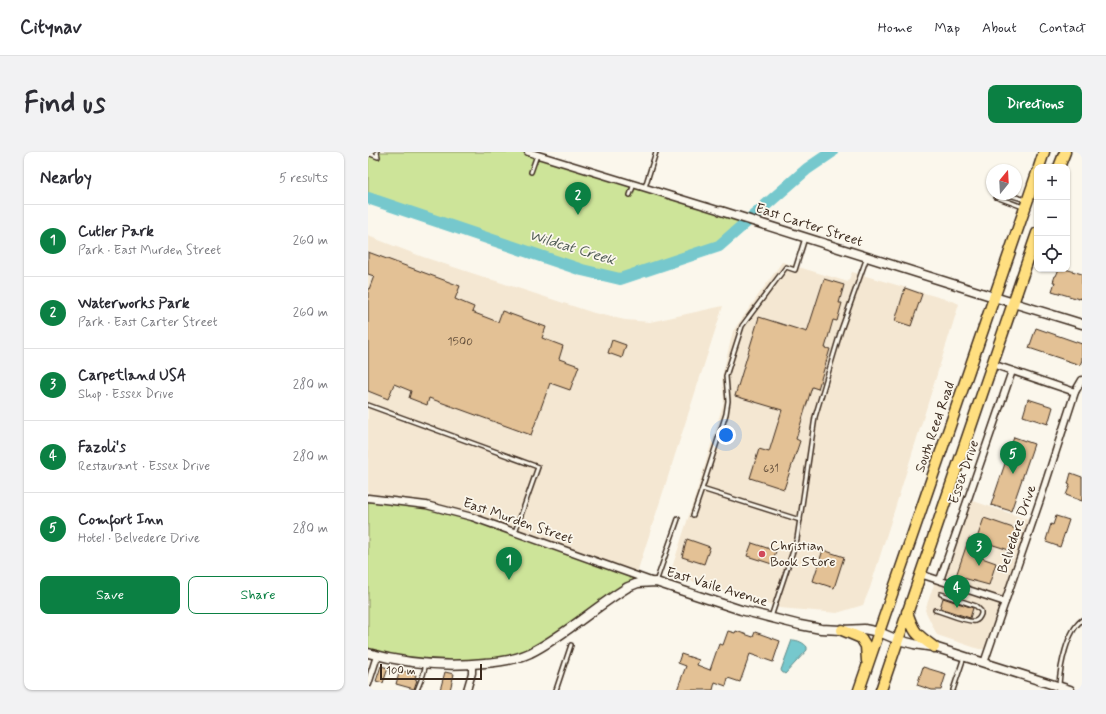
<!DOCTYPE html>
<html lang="en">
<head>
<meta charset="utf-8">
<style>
  :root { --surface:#fff; --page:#f2f2f3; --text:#2b2b33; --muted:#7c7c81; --line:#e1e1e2; --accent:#0b8043 }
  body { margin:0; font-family:Mynerve,sans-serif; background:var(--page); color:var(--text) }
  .controls { position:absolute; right:12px; top:12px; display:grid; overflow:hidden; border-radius:8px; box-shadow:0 1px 3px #0004 }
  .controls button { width:36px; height:36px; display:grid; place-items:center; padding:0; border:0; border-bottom:1px solid var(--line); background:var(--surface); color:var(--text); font:20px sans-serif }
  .compass { position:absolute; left:618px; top:12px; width:36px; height:36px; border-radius:50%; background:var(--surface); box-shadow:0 1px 3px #0004; rotate:18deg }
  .scale { position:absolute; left:12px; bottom:10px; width:102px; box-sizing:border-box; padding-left:4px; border:2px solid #3b2a1e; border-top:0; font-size:11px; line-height:14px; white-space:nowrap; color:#3b2a1e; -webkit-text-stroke:3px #fbf7ec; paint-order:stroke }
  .you { position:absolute; left:358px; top:283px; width:14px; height:14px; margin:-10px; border:3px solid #fff; border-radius:50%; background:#1a73e8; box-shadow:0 0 0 6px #1a73e833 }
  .badge { display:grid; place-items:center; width:26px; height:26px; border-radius:50%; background:var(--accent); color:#fff; font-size:13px; font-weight:700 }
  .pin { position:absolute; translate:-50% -33px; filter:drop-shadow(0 1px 2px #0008) }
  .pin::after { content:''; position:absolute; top:21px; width:14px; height:12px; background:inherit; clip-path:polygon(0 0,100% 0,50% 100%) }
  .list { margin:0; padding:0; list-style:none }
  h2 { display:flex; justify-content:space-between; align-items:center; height:52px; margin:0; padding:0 16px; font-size:17px }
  h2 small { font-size:13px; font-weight:400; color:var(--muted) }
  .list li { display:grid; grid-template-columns:26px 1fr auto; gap:12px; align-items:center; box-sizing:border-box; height:72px; padding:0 16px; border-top:1px solid var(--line) }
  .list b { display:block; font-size:15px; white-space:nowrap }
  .list p { margin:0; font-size:13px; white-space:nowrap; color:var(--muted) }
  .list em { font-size:13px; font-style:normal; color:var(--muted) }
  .actions { display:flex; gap:8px; padding:12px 16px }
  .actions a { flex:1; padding:9px 0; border:1px solid var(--accent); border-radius:8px; text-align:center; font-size:14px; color:var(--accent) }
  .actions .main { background:var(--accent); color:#fff }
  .icon { flex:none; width:22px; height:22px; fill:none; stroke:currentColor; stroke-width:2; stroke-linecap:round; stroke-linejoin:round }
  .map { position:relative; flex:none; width:714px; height:538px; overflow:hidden; border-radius:8px }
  header { display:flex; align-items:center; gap:24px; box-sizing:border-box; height:56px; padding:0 20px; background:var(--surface); border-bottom:1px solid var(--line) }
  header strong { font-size:19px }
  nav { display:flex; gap:22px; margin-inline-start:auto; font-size:14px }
  .intro { display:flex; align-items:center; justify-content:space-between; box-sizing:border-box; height:96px; padding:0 24px }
  h1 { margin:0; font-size:28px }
  .button { padding:10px 18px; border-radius:8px; background:var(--accent); color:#fff; font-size:14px; font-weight:700 }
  main { display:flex; gap:24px; padding:0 24px }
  aside { flex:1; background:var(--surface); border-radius:8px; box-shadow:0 1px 3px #0004 }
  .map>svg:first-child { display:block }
</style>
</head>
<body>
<header>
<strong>Citynav</strong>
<nav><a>Home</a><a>Map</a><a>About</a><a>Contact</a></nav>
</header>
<div class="intro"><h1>Find us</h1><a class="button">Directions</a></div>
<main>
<aside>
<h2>Nearby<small>5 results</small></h2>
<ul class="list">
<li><span class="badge">1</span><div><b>Cutler Park</b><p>Park · East Murden Street</p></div><em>260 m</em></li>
<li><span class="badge">2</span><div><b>Waterworks Park</b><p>Park · East Carter Street</p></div><em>260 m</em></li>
<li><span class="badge">3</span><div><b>Carpetland USA</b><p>Shop · Essex Drive</p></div><em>280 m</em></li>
<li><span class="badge">4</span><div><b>Fazoli's</b><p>Restaurant · Essex Drive</p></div><em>280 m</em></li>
<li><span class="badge">5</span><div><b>Comfort Inn</b><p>Hotel · Belvedere Drive</p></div><em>280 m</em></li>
</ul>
<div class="actions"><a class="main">Save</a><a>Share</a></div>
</aside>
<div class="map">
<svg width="714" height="538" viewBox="0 0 714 538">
  <rect width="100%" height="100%" fill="#fbf7ec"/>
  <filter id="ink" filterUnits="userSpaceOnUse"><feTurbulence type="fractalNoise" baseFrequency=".025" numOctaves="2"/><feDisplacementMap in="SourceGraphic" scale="8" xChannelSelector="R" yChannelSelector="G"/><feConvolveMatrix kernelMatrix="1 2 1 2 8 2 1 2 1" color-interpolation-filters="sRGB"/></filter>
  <g filter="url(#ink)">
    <g fill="#f4e7d2">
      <path d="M0,84L55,105L131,130L226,161L257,168L282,170L355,154L268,424L0,346Z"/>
      <path d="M414,110L480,130L484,120L587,150L591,152L502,436L495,453L469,461L412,456L347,437L302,422L334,323L356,249L354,225L365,179Z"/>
      <path d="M596,346L662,368L616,497H611L569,483L557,458Z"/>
    </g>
    <g fill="#cde499" stroke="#84875c">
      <path d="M0,0H160L382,68L351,94L252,127L214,118L0,46Z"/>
      <path d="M0,346L77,358L268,424L270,431L161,501L88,513L0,501Z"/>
    </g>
    <path fill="#76c8cd" stroke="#5e8987" d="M424,488C430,488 436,491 439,495V498L417,522L414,520L413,518Z"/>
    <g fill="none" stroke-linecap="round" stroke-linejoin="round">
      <path stroke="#76c8cd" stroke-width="12" d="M0,46L214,118L252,127L351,94L439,17L464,0"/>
    </g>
    <g fill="#e3c195" stroke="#3b2a1e">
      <path d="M0,100L92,134L87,147L106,155L104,160L130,170L134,159L178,175L174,186L195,194L191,207L211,214L202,238L182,231L163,283L61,246L59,253L41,246L43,239L26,232L20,247L0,239V140L6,124L0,122Z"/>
      <path d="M691,117H697L714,122V147L711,146V147L684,139L687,130H685L687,124H688Z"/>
      <path d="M456,127L476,133L471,151H474L469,169L465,168L457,196L462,197L450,237L444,235L428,287L432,289L416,337L382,326L391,297L401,300L414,258L367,244L391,165L439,180Z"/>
      <path d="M537,136L554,142L543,174L527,169Z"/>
      <path d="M668,176L714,192V208L712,213L661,196Z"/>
      <path d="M244,188L258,193L254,206L240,201Z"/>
      <path d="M660,247L685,255L680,272L655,264Z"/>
      <path d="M646,285L666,292L643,359L623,353Z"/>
      <path d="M703,321L714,325V349L698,343L702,333L700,332Z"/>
      <path d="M688,364L701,368L692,395L678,390L679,388H678L683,372L685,373Z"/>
      <path d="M616,366L648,377L641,398L619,391L614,406L628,411L621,433L588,424L601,386L608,389Z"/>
      <path d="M319,387L342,395L336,412L314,405Z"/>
      <path d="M384,391L408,399L404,412L379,404Z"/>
      <path d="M455,398L476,405L466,436L445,429Z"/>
      <path d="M575,446L605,456L602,466L572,456Z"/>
      <path d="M360,479L367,481L368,479L385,485L387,480L412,489L405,510L382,502L372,530L360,526L358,534L347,530L345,538H309L318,514L310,511L313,502L331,508L329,513L342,518L351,492L355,493Z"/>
      <path d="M13,514L20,516L15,531L8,529Z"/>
      <path d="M555,515L578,522L573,538H564L549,533Z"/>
      <path d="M32,518L48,523L47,527L49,528L46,537L28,532Z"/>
      <path d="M77,520L86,522L82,538H72Z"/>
    </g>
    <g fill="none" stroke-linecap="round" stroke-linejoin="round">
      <g stroke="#3b2a1e" stroke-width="6">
        <g id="service">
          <path d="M0,1L10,5L9,0"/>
          <path d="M163,20L169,3"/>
          <path d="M277,35L288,0"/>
          <path d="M629,42L628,45L655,55"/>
          <path d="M638,42L658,48"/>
          <path d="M262,43L266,32"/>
          <path d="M0,253L170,315L147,380"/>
          <path d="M325,363L334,337"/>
          <path d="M432,368L334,337L358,262L360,249L358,224L374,174L418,115L427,118L437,86"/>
          <path d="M288,430L310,367"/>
          <path d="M567,458C576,460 599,471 607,469C610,468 612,465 613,462V459L608,454L573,442"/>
          <path d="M403,465L429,387L447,265L473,178L499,105"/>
          <path d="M691,533C692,515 699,479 714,468"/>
          <path d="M49,538L55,523L58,512"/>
          <path d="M188,538L203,493"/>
          <path d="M585,538L596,505"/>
        </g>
      </g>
      <g stroke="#3b2a1e" stroke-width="9">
        <g id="minor">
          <path d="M160,0L353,59"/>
          <path d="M624,212L707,240"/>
          <path d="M0,346L58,353L104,365L283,429"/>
          <path d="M552,422L637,450"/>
          <path d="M572,428L644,219"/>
          <path d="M616,511L672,348L707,240L714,228"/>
          <path d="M0,532L9,504"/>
          <path d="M99,538L104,521V512"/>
        </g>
      </g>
      <g stroke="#3b2a1e" stroke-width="11">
        <g id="tertiary">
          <path d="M353,59L626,145L714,172"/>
          <path d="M0,501C39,512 77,515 117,511C132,510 149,507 162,501C196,484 227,455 260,435L270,431L288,430L373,458L432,473L453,477L474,478L496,477L511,480L530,488L546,492L566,495L702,538"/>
        </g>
      </g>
      <g stroke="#3b2a1e" stroke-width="13">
        <g id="primary">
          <path d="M671,15L676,0"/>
          <path d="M691,15L697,0"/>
          <path d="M539,460C546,481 548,482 566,495"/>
          <path d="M474,478L493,486L498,494L499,509"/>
          <path d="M491,538L669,21"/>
          <path d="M513,538L669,81"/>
        </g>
      </g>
      <use href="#service" stroke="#fbf7ec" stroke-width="3"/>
      <use href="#minor" stroke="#fbf7ec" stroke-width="6"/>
      <use href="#tertiary" stroke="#fbf7ec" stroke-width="8"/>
      <use href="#primary" stroke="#ffdf80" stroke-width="10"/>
    </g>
  </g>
  <circle fill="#d1495b" stroke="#fbf7ec" stroke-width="1.5" cx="394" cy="402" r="4"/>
  <g text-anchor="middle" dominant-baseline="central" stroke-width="3.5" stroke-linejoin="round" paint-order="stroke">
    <g font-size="12" fill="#65503c">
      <text x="92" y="190">1500</text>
      <text x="403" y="317">631</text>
    </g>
    <g font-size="14" fill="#3b2a1e" stroke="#fbf7ec">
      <text transform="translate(441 73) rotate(18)">East Carter Street</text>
      <text transform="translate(567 275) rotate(-71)">South Reed Road</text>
      <text transform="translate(596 320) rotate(-71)">Essex Drive</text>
      <text transform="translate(150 369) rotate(19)">East Murden Street</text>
      <text transform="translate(649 377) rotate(-71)">Belvedere Drive</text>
      <text transform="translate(349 435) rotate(17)">East Vaile Avenue</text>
    </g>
    <g font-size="14" fill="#3b2a1e" stroke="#fbf7ec" text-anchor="start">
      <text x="402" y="394">Christian<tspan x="402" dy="16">Book Store</tspan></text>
    </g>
    <g font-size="15" font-style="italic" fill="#4d5953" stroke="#fbf7ec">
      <text transform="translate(204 96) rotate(17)">Wildcat Creek</text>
    </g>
  </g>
</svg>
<div class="controls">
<button>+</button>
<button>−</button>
<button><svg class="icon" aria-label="locate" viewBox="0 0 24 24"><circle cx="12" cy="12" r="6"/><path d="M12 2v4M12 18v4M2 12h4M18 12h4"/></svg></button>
</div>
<svg class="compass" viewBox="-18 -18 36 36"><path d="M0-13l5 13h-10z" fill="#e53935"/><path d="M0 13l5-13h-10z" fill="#7c7c81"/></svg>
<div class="scale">100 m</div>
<div class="you"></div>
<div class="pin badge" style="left:141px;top:428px">1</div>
<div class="pin badge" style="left:210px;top:63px">2</div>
<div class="pin badge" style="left:611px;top:414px">3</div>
<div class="pin badge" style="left:589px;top:456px">4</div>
<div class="pin badge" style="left:645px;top:322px">5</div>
</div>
</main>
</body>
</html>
